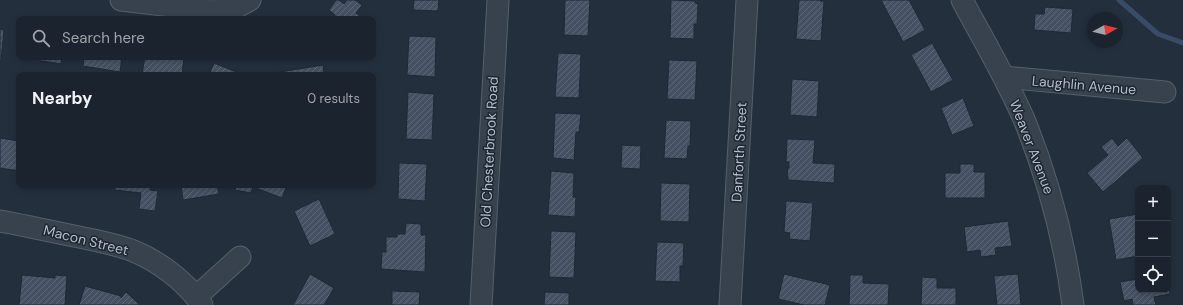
<!DOCTYPE html>
<html lang="en">
<head>
<meta charset="utf-8">
<style>
  :root { --surface:#1b232e; --page:#282f3a; --text:#f1f3f6; --muted:#a0a4aa; --line:#39404a }
  body { margin:0; font-family:"DM Sans",sans-serif; background:var(--page); color:var(--text) }
  .controls { position:absolute; right:12px; bottom:12px; display:grid; overflow:hidden; border-radius:8px; box-shadow:0 2px 6px #0003 }
  .controls button { width:36px; height:36px; display:grid; place-items:center; padding:0; border:0; border-bottom:1px solid var(--line); background:var(--surface); color:var(--text); font:20px sans-serif }
  .compass { position:absolute; left:1087px; top:12px; width:36px; height:36px; border-radius:50%; background:var(--surface); box-shadow:0 2px 6px #0003; rotate:82deg }
  .list { margin:0; padding:0; list-style:none }
  h2 { display:flex; justify-content:space-between; align-items:center; height:52px; margin:0; padding:0 16px; font-size:17px }
  h2 small { font-size:13px; font-weight:400; color:var(--muted) }
  .icon { flex:none; width:22px; height:22px; fill:none; stroke:currentColor; stroke-width:2; stroke-linecap:round; stroke-linejoin:round }
  .map { position:relative; flex:none; width:1183px; height:305px; overflow:hidden }
  .search { position:absolute; background:var(--surface); box-shadow:0 2px 6px #0003; left:16px; top:16px; width:360px; height:44px; display:flex; align-items:center; gap:10px; box-sizing:border-box; padding:0 14px; border-radius:8px; color:var(--muted); font-size:15px }
  .panel { position:absolute; background:var(--surface); box-shadow:0 2px 6px #0003; left:16px; top:72px; width:360px; height:116px; border-radius:8px }
  .map>svg:first-child { display:block }
</style>
</head>
<body>
<div class="map">
<svg width="1183" height="305" viewBox="0 0 1183 305">
  <defs>
    <pattern id="building-hatch" width="6" height="6" patternUnits="userSpaceOnUse"><rect width="6" height="6" fill="#455162"/><path d="M-1 1l2-2M0 6l6-6M5 7l2-2" fill="none" stroke="#5d6877"/></pattern>
  </defs>
  <rect width="100%" height="100%" fill="#242f3e"/>
  <g fill="none" stroke-linecap="round" stroke-linejoin="round">
    <path stroke="#394c67" stroke-width="5" d="M1119,0L1158,34L1183,43"/>
  </g>
  <g fill="url(#building-hatch)" stroke="#1f2835">
    <path d="M336,0H339L344,4L347,0H355L362,5L356,13L364,19H333L335,15L329,10Z"/>
    <path d="M414,0H439L438,11L413,10Z"/>
    <path d="M565,0H590L588,36L564,35Z"/>
    <path d="M671,0L695,1V3L698,4L697,24H694V39L670,38Z"/>
    <path d="M799,0H820V1H824L821,41L796,39Z"/>
    <path d="M881,0H909L925,30L903,42Z"/>
    <path d="M1045,7L1073,9L1071,33L1034,30L1035,14H1044Z"/>
    <path d="M0,29L4,30L1,61H0Z"/>
    <path d="M409,36L436,37L435,77L407,75Z"/>
    <path d="M932,43L953,80L931,92L911,55Z"/>
    <path d="M558,53L581,54L579,98L555,97Z"/>
    <path d="M23,57H62L61,64L23,58Z"/>
    <path d="M84,57H122L120,72L83,66Z"/>
    <path d="M145,57H184L182,75H150L142,74Z"/>
    <path d="M669,60L697,61L695,100L667,99Z"/>
    <path d="M214,63L244,75H209Z"/>
    <path d="M323,65L324,75H274V73Z"/>
    <path d="M792,79L819,81L817,117L790,115Z"/>
    <path d="M408,92L434,94L432,140L406,139Z"/>
    <path d="M963,98L974,126L952,135L941,108Z"/>
    <path d="M555,113L581,114L579,132H576L574,160L553,158Z"/>
    <path d="M666,120L691,121L690,146H688L687,159L664,158Z"/>
    <path d="M0,138L19,141V171L0,168Z"/>
    <path d="M1112,138L1118,146L1127,138L1143,158L1103,192L1087,173L1108,155L1101,147Z"/>
    <path d="M787,139L815,140L813,163L835,164L834,183L788,180V176H787L788,168H789V162H786Z"/>
    <path d="M622,145L641,146L640,169L621,168Z"/>
    <path d="M399,163L427,164L425,201L398,199Z"/>
    <path d="M960,164H974V172H985V198H945V173H960Z"/>
    <path d="M551,171L574,173L573,197H576L575,217L548,215Z"/>
    <path d="M661,183L690,184L689,222L660,221Z"/>
    <path d="M71,185H93V188Z"/>
    <path d="M115,185H151L150,190L158,191L155,211L139,209L141,193L115,190Z"/>
    <path d="M181,185H217L219,194L183,200Z"/>
    <path d="M236,185H287L282,198L253,187L251,193L235,190Z"/>
    <path d="M319,199L335,234L310,246L294,211Z"/>
    <path d="M786,201L813,203L810,241L789,239L790,233L784,232Z"/>
    <path d="M1138,214V256L1116,260L1109,219Z"/>
    <path d="M1008,221L1012,246L995,248L996,255L981,257L980,250L967,252L964,227Z"/>
    <path d="M406,223L421,224V235H426L425,272L381,269L382,252H386V237H397V234H405Z"/>
    <path d="M551,231L576,232L574,278L549,277Z"/>
    <path d="M657,242L684,243L683,266H680V282L655,281Z"/>
    <path d="M310,274L334,288L324,305H293Z"/>
    <path d="M784,274L830,285L825,305H804L778,299Z"/>
    <path d="M1018,274L1021,305H997L994,276Z"/>
    <path d="M22,275L55,278V275L67,276L65,305H19Z"/>
    <path d="M850,275H863V283L889,284L888,305H849Z"/>
    <path d="M922,277L937,278V288H956V305H921Z"/>
    <path d="M1138,279V290H1168V281L1170,294L1154,297L1156,305H1133L1132,299L1124,301L1120,282Z"/>
    <path d="M85,286L121,296V298L126,292L139,304L138,305H79Z"/>
    <path d="M392,291L420,292L419,305H392Z"/>
    <path d="M545,292L569,293V305H544Z"/>
  </g>
  <g fill="none" stroke-linecap="round" stroke-linejoin="round">
    <g stroke="#565f6c" stroke-width="23">
      <g id="minor">
        <path d="M121,0L214,11L235,8L250,0"/>
        <path d="M962,0C984,41 1008,81 1026,124C1049,182 1065,243 1073,305"/>
        <path d="M1004,77L1165,92"/>
        <path d="M0,221C23,225 46,230 69,235C89,239 111,243 131,250C159,261 185,281 202,305"/>
        <path d="M196,297L240,257"/>
        <path d="M481,305L498,0"/>
        <path d="M730,305L747,0"/>
      </g>
    </g>
    <use href="#minor" stroke="#38414e" stroke-width="21"/>
  </g>
  <g text-anchor="middle" dominant-baseline="central" stroke-width="3" stroke-linejoin="round" paint-order="stroke">
    <g font-size="14" fill="#b4bcc9" stroke="#1d2633">
      <text transform="translate(1084 85) rotate(5)">Laughlin Avenue</text>
      <text transform="translate(1032 147) rotate(69)">Weaver Avenue</text>
      <text transform="translate(489 152) rotate(-87)">Old Chesterbrook Road</text>
      <text transform="translate(739 152) rotate(-87)">Danforth Street</text>
      <text transform="translate(86 240) rotate(14)">Macon Street</text>
    </g>
  </g>
</svg>
<div class="controls">
<button>+</button>
<button>−</button>
<button><svg class="icon" aria-label="locate" viewBox="0 0 24 24"><circle cx="12" cy="12" r="6"/><path d="M12 2v4M12 18v4M2 12h4M18 12h4"/></svg></button>
</div>
<svg class="compass" viewBox="-18 -18 36 36"><path d="M0-13l5 13h-10z" fill="#e53935"/><path d="M0 13l5-13h-10z" fill="#a0a4aa"/></svg>
<div class="search"><svg class="icon" aria-label="search" viewBox="0 0 24 24"><circle cx="10" cy="10" r="6"/><path d="M15 15l6 6"/></svg>Search here</div>
<section class="panel">
<h2>Nearby<small>0 results</small></h2>
<ul class="list">
</ul>
</section>
</div>
</body>
</html>
